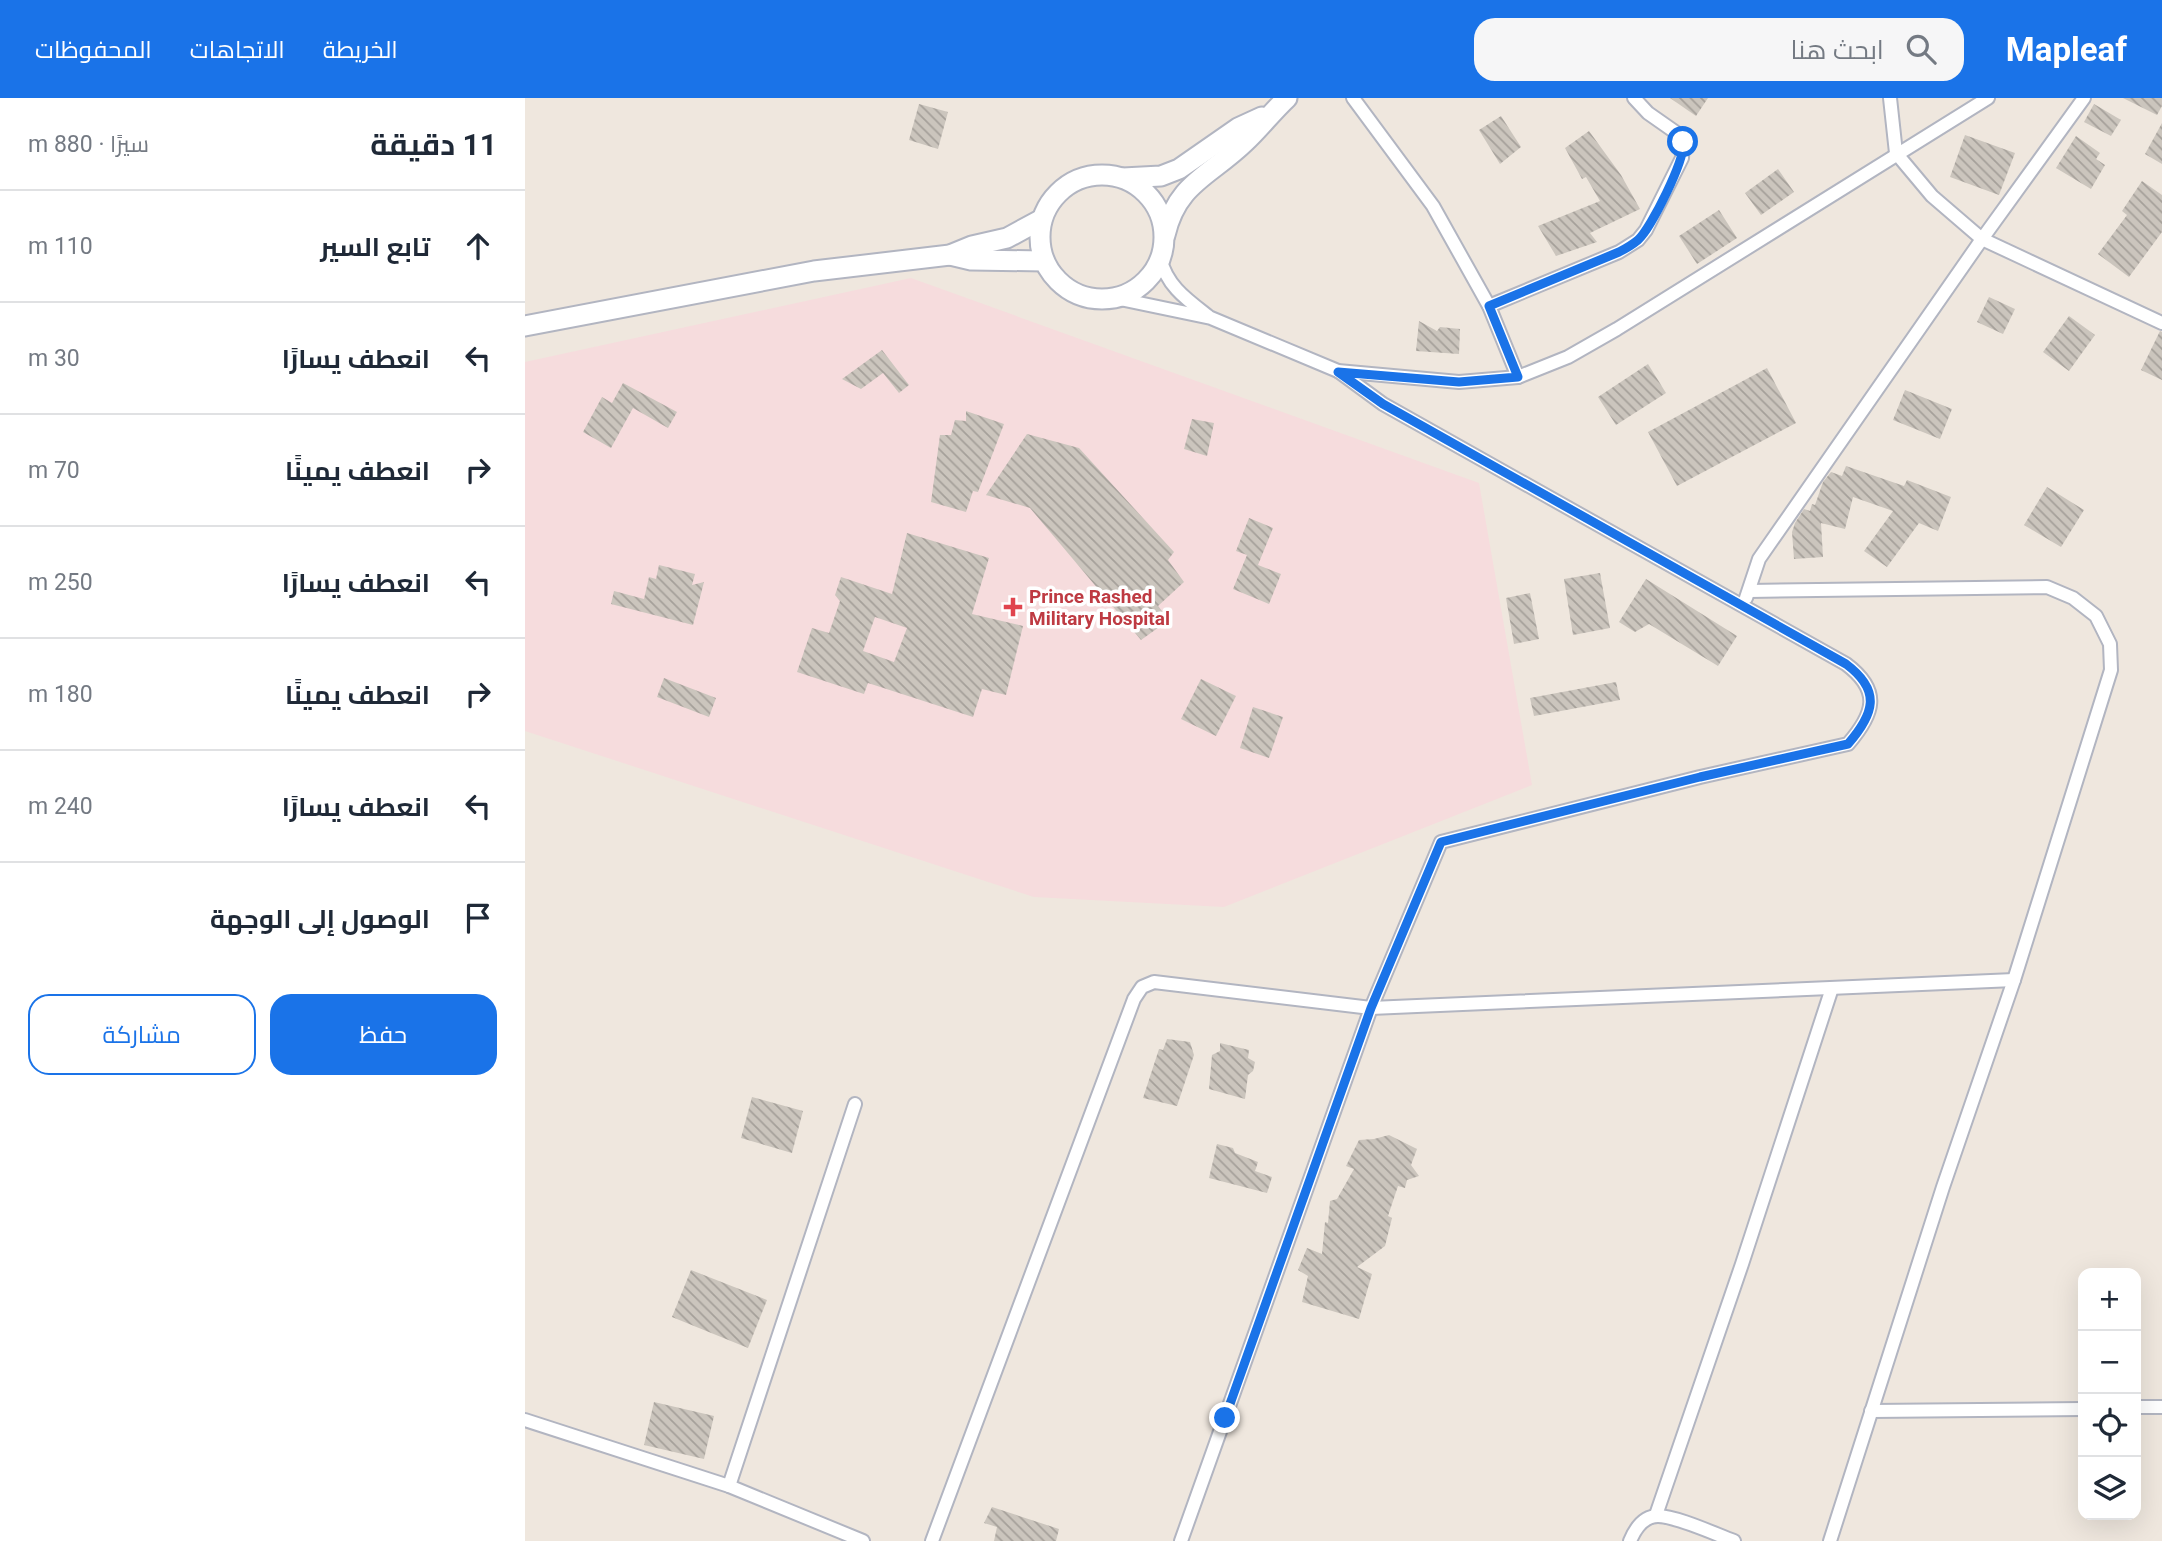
<!DOCTYPE html>
<html lang="ar">
<head>
<meta charset="utf-8">
<style>
  :root { --surface:#fff; --page:#f6f6f7; --text:#1f2937; --muted:#747a83; --line:#e0e1e3; --accent:#1a73e8 }
  body { margin:0; font-family:Roboto,Cairo,sans-serif; background:var(--page); color:var(--text); direction:rtl }
  .controls { position:absolute; right:21px; bottom:21px; display:grid; overflow:hidden; border-radius:14px; box-shadow:0 7px 28px #0002 }
  .controls button { width:63px; height:63px; display:grid; place-items:center; padding:0; border:0; border-bottom:2px solid var(--line); background:var(--surface); color:var(--text); font:35px sans-serif }
  .stop { position:absolute; width:21px; height:21px; margin:-16px; border:5px solid #1a73e8; border-radius:50%; background:#fff }
  .stop.end { background:#1a73e8; border-color:#fff; box-shadow:0 2px 7px #0008 }
  .list { margin:0; padding:0; list-style:none }
  h2 { display:flex; justify-content:space-between; align-items:center; height:91px; margin:0; padding:0 28px; font-size:30px }
  h2 small { font-size:23px; font-weight:400; color:var(--muted) }
  .list li { display:grid; grid-template-columns:46px 1fr auto; gap:21px; align-items:center; box-sizing:border-box; height:112px; padding:0 28px; border-top:2px solid var(--line) }
  .list b { display:block; font-size:26px; white-space:nowrap }
  .list em { font-size:23px; font-style:normal; color:var(--muted) }
  .actions { display:flex; gap:14px; padding:21px 28px }
  .actions a { flex:1; padding:16px 0; border:2px solid var(--accent); border-radius:21px; text-align:center; font-size:24px; color:var(--accent) }
  .actions .main { background:var(--accent); color:#fff }
  .icon { flex:none; width:38px; height:38px; fill:none; stroke:currentColor; stroke-width:2; stroke-linecap:round; stroke-linejoin:round }
  .map { position:relative; flex:none; width:1637px; height:1443px; overflow:hidden; direction:ltr }
  header { display:flex; align-items:center; gap:42px; box-sizing:border-box; height:98px; padding:0 35px; background:var(--accent); color:#fff }
  header strong { font-size:33px }
  nav { display:flex; gap:38px; margin-inline-start:auto; font-size:24px }
  .search { width:490px; height:63px; background:var(--page); display:flex; align-items:center; gap:18px; box-sizing:border-box; padding:0 24px; border-radius:21px; color:var(--muted); font-size:26px }
  main { display:flex }
  aside { flex:1; background:var(--surface) }
  .map>svg:first-child { display:block }
</style>
</head>
<body>
<header>
<strong>Mapleaf</strong>
<div class="search"><svg class="icon" aria-label="search" viewBox="0 0 24 24"><circle cx="10" cy="10" r="6"/><path d="M15 15l6 6"/></svg>ابحث هنا</div>
<nav><a>الخريطة</a><a>الاتجاهات</a><a>المحفوظات</a></nav>
</header>
<main>
<div class="map">
<svg width="1637" height="1443" viewBox="0 0 1637 1443">
  <defs>
    <pattern id="building-back-hatch" width="6" height="6" patternUnits="userSpaceOnUse" patternTransform="scale(1.75)"><rect width="6" height="6" fill="#cbc5bd"/><path d="M-1 5l2 2M0 0l6 6M5-1l2 2" fill="none" stroke="#a5a09a"/></pattern>
  </defs>
  <rect width="100%" height="100%" fill="#efe7de"/>
  <path fill="#f6dcdd" d="M386,180L954,385L1007,687L699,809L509,799L0,633V264Z"/>
  <g fill="url(#building-back-hatch)" fill-rule="evenodd">
    <path d="M1145,0H1183L1171,18Z"/>
    <path d="M1598,0H1637V8L1632,17Z"/>
    <path d="M394,6L423,14L413,51L384,42Z"/>
    <path d="M1569,6L1596,22L1586,38L1559,24Z"/>
    <path d="M976,18L996,49L975,66L954,32Z"/>
    <path d="M1637,25V66L1620,56Z"/>
    <path d="M1064,33L1096,77L1115,111L1065,135L1072,144L1031,158L1013,128L1075,103L1061,79L1057,81L1040,50Z"/>
    <path d="M1440,37L1490,55L1474,97L1425,79Z"/>
    <path d="M1551,38L1575,55L1571,61L1580,67L1566,91L1531,70Z"/>
    <path d="M1253,71L1269,94L1236,117L1220,95Z"/>
    <path d="M1617,83L1637,97V134L1604,179L1573,156L1602,117L1597,113Z"/>
    <path d="M1194,112L1212,140L1172,166L1154,138Z"/>
    <path d="M1464,199L1490,211L1478,236L1452,224Z"/>
    <path d="M1544,218L1570,237L1544,273L1518,254Z"/>
    <path d="M894,223L912,233L915,229L935,231L934,256L891,253Z"/>
    <path d="M1635,233L1637,234V282L1616,272Z"/>
    <path d="M357,252L384,287L374,295L358,275L336,291L317,281Z"/>
    <path d="M1123,266L1141,295L1091,327L1073,299Z"/>
    <path d="M1242,270L1271,325L1152,388L1123,334Z"/>
    <path d="M98,285L152,314L143,330L108,310L86,350L58,334L77,299L87,305Z"/>
    <path d="M1380,292L1427,311L1415,341L1368,322Z"/>
    <path d="M441,313L479,326L453,394L448,393L441,414L406,404L415,337H426L430,322L441,323Z"/>
    <path d="M667,321L689,325L682,358L659,351Z"/>
    <path d="M502,336L554,350L649,454L643,462L659,484L633,508L644,522L616,542L505,410L461,397Z"/>
    <path d="M1321,368L1379,388L1382,382L1426,399L1413,433L1394,425L1362,469L1339,453L1368,413L1328,399L1320,431L1296,425L1298,459L1269,461L1267,434L1270,425L1279,411L1285,413L1287,406L1290,407L1298,384L1306,374L1317,378Z"/>
    <path d="M1522,389L1559,412L1536,449L1499,427Z"/>
    <path d="M724,420L748,430L733,467L756,476L744,506L708,491L722,457L711,453Z"/>
    <path d="M382,435L464,460L447,516L498,528L481,597L457,591L448,619L343,585L339,596L272,574L287,530L304,535L315,503L310,497L316,479L367,496ZM350,519L382,530L369,564L338,553Z"/>
    <path d="M134,467L170,476L167,487L179,484L168,527L86,506L89,493L119,501L124,479L131,481Z"/>
    <path d="M1075,475L1085,530L1048,537L1039,481Z"/>
    <path d="M1121,481L1212,538L1193,568L1124,526L1110,534L1094,524Z"/>
    <path d="M1005,495L1014,541L989,546L981,500Z"/>
    <path d="M139,580L191,600L184,619L132,599Z"/>
    <path d="M676,581L711,598L691,638L656,621Z"/>
    <path d="M1091,584L1095,602L1009,618L1005,600Z"/>
    <path d="M728,609L758,619L744,660L715,650Z"/>
    <path d="M642,941L665,944L669,957L652,1008L618,1000L634,951L638,952Z"/>
    <path d="M695,945L724,952L723,960L730,964L728,973L723,977L720,1001L684,991L687,957L695,953Z"/>
    <path d="M227,999L278,1013L267,1055L216,1040Z"/>
    <path d="M864,1037L892,1051L886,1067L894,1078L882,1082L880,1090L873,1088L863,1118L867,1120L860,1148L832,1169L847,1176L834,1221L777,1204L783,1178L773,1172L782,1150L797,1156L800,1124L803,1125L805,1103L812,1101L829,1071L821,1068L834,1042L849,1041Z"/>
    <path d="M692,1046L708,1050L710,1055L733,1064L730,1073L747,1079L742,1095L684,1080Z"/>
    <path d="M166,1172L242,1202L223,1250L147,1219Z"/>
    <path d="M129,1304L189,1318L179,1361L119,1347Z"/>
    <path d="M467,1409L534,1431L531,1443H469L472,1429L459,1425Z"/>
  </g>
  <g fill="none" stroke-linecap="round" stroke-linejoin="round">
    <g stroke="#b2b5c1" stroke-width="16">
      <g id="street">
        <path d="M828,0L908,108L964,208L993,279"/>
        <path d="M1365,0L1371,55L1407,98L1457,141L1637,225"/>
        <path d="M635,160C642,188 661,201 683,218"/>
        <path d="M590,200L686,220L813,273L934,284L993,279L1043,259L1092,231L1463,0"/>
        <path d="M964,208L1094,154L1113,142L1121,132L1157,60L1158,44L1153,36L1123,15L1109,0"/>
        <path d="M1224,493L1522,489L1548,500L1571,518L1585,546L1586,572L1489,882L1418,1089L1305,1443"/>
        <path d="M1221,500L1234,461L1457,141L1559,0"/>
        <path d="M1611,1309H1637"/>
        <path d="M1346,1313L1558,1311"/>
        <path d="M0,1322L204,1388L338,1443"/>
        <path d="M204,1388L330,1006"/>
        <path d="M1131,1417L1217,1166L1307,890"/>
        <path d="M407,1443L609,901L617,889L629,884L846,910L1489,882"/>
        <path d="M656,1443L846,910L916,744L1175,679L1323,646C1349,616 1357,593 1321,566L858,306L813,273"/>
        <path d="M1105,1443C1110,1431 1118,1418 1133,1418C1151,1418 1190,1436 1209,1443"/>
      </g>
    </g>
    <g stroke="#b2b5c1" stroke-width="23">
      <g id="secondary">
        <circle cx="577" cy="139" r="62"/>
        <path d="M598,80L636,78L654,71L713,30L737,19"/>
        <path d="M640,137C652,85 685,78 720,44C735,30 747,14 762,0"/>
        <path d="M425,157L446,162L519,163"/>
        <path d="M0,228L289,173L425,157L447,148L482,140L517,121"/>
      </g>
    </g>
    <use href="#street" stroke="#fff" stroke-width="12"/>
    <use href="#secondary" stroke="#fff" stroke-width="19"/>
  </g>
  <g fill="none" stroke-linecap="round" stroke-linejoin="round">
    <path stroke="#1a73e8" stroke-width="9" d="M700,1320L846,910L916,744L1175,679L1323,646C1349,616 1357,593 1321,566L858,306L813,274L934,284L993,279L964,208L1094,154C1100,151 1107,147 1113,142C1126,130 1161,61 1158,44"/>
  </g>
  <path fill="#e0444e" stroke="#fff" stroke-width="2.5" d="M484.5 498.5h7v7h7v7h-7v7h-7v-7h-7v-7h7z"/>
  <g text-anchor="middle" dominant-baseline="central" stroke-width="7" stroke-linejoin="round" paint-order="stroke">
    <g font-size="19" font-weight="bold" fill="#be3a42" stroke="#fff" text-anchor="start">
      <text x="504" y="498">Prince Rashed<tspan x="504" dy="22">Military Hospital</tspan></text>
    </g>
  </g>
</svg>
<div class="controls">
<button>+</button>
<button>−</button>
<button><svg class="icon" aria-label="locate" viewBox="0 0 24 24"><circle cx="12" cy="12" r="6"/><path d="M12 2v4M12 18v4M2 12h4M18 12h4"/></svg></button>
<button><svg class="icon" aria-label="layers" viewBox="0 0 24 24"><path d="M12 4l9 5-9 5-9-5zM3 14l9 5 9-5"/></svg></button>
</div>
<div class="stop" style="left:1158px;top:44px"></div>
<div class="stop end" style="left:700px;top:1320px"></div>
</div>
<aside>
<h2>11 دقيقة<small>سيرًا · 880 m</small></h2>
<ul class="list">
<li><svg class="icon" aria-label="ahead" viewBox="0 0 24 24"><path d="M12 20V5M6 11l6-6 6 6"/></svg><div><b>تابع السير</b></div><em>110 m</em></li>
<li><svg class="icon" aria-label="left" viewBox="0 0 24 24"><path d="M17 20v-9H6M10 6l-5 5 5 5"/></svg><div><b>انعطف يسارًا</b></div><em>30 m</em></li>
<li><svg class="icon" aria-label="right" viewBox="0 0 24 24"><path d="M7 20v-9h11M14 6l5 5-5 5"/></svg><div><b>انعطف يمينًا</b></div><em>70 m</em></li>
<li><svg class="icon" aria-label="left" viewBox="0 0 24 24"><path d="M17 20v-9H6M10 6l-5 5 5 5"/></svg><div><b>انعطف يسارًا</b></div><em>250 m</em></li>
<li><svg class="icon" aria-label="right" viewBox="0 0 24 24"><path d="M7 20v-9h11M14 6l5 5-5 5"/></svg><div><b>انعطف يمينًا</b></div><em>180 m</em></li>
<li><svg class="icon" aria-label="left" viewBox="0 0 24 24"><path d="M17 20v-9H6M10 6l-5 5 5 5"/></svg><div><b>انعطف يسارًا</b></div><em>240 m</em></li>
<li><svg class="icon" aria-label="arrive" viewBox="0 0 24 24"><path d="M6 21V4h12l-3 4 3 4H6"/></svg><div><b>الوصول إلى الوجهة</b></div></li>
</ul>
<div class="actions"><a class="main">حفظ</a><a>مشاركة</a></div>
</aside>
</main>
</body>
</html>
